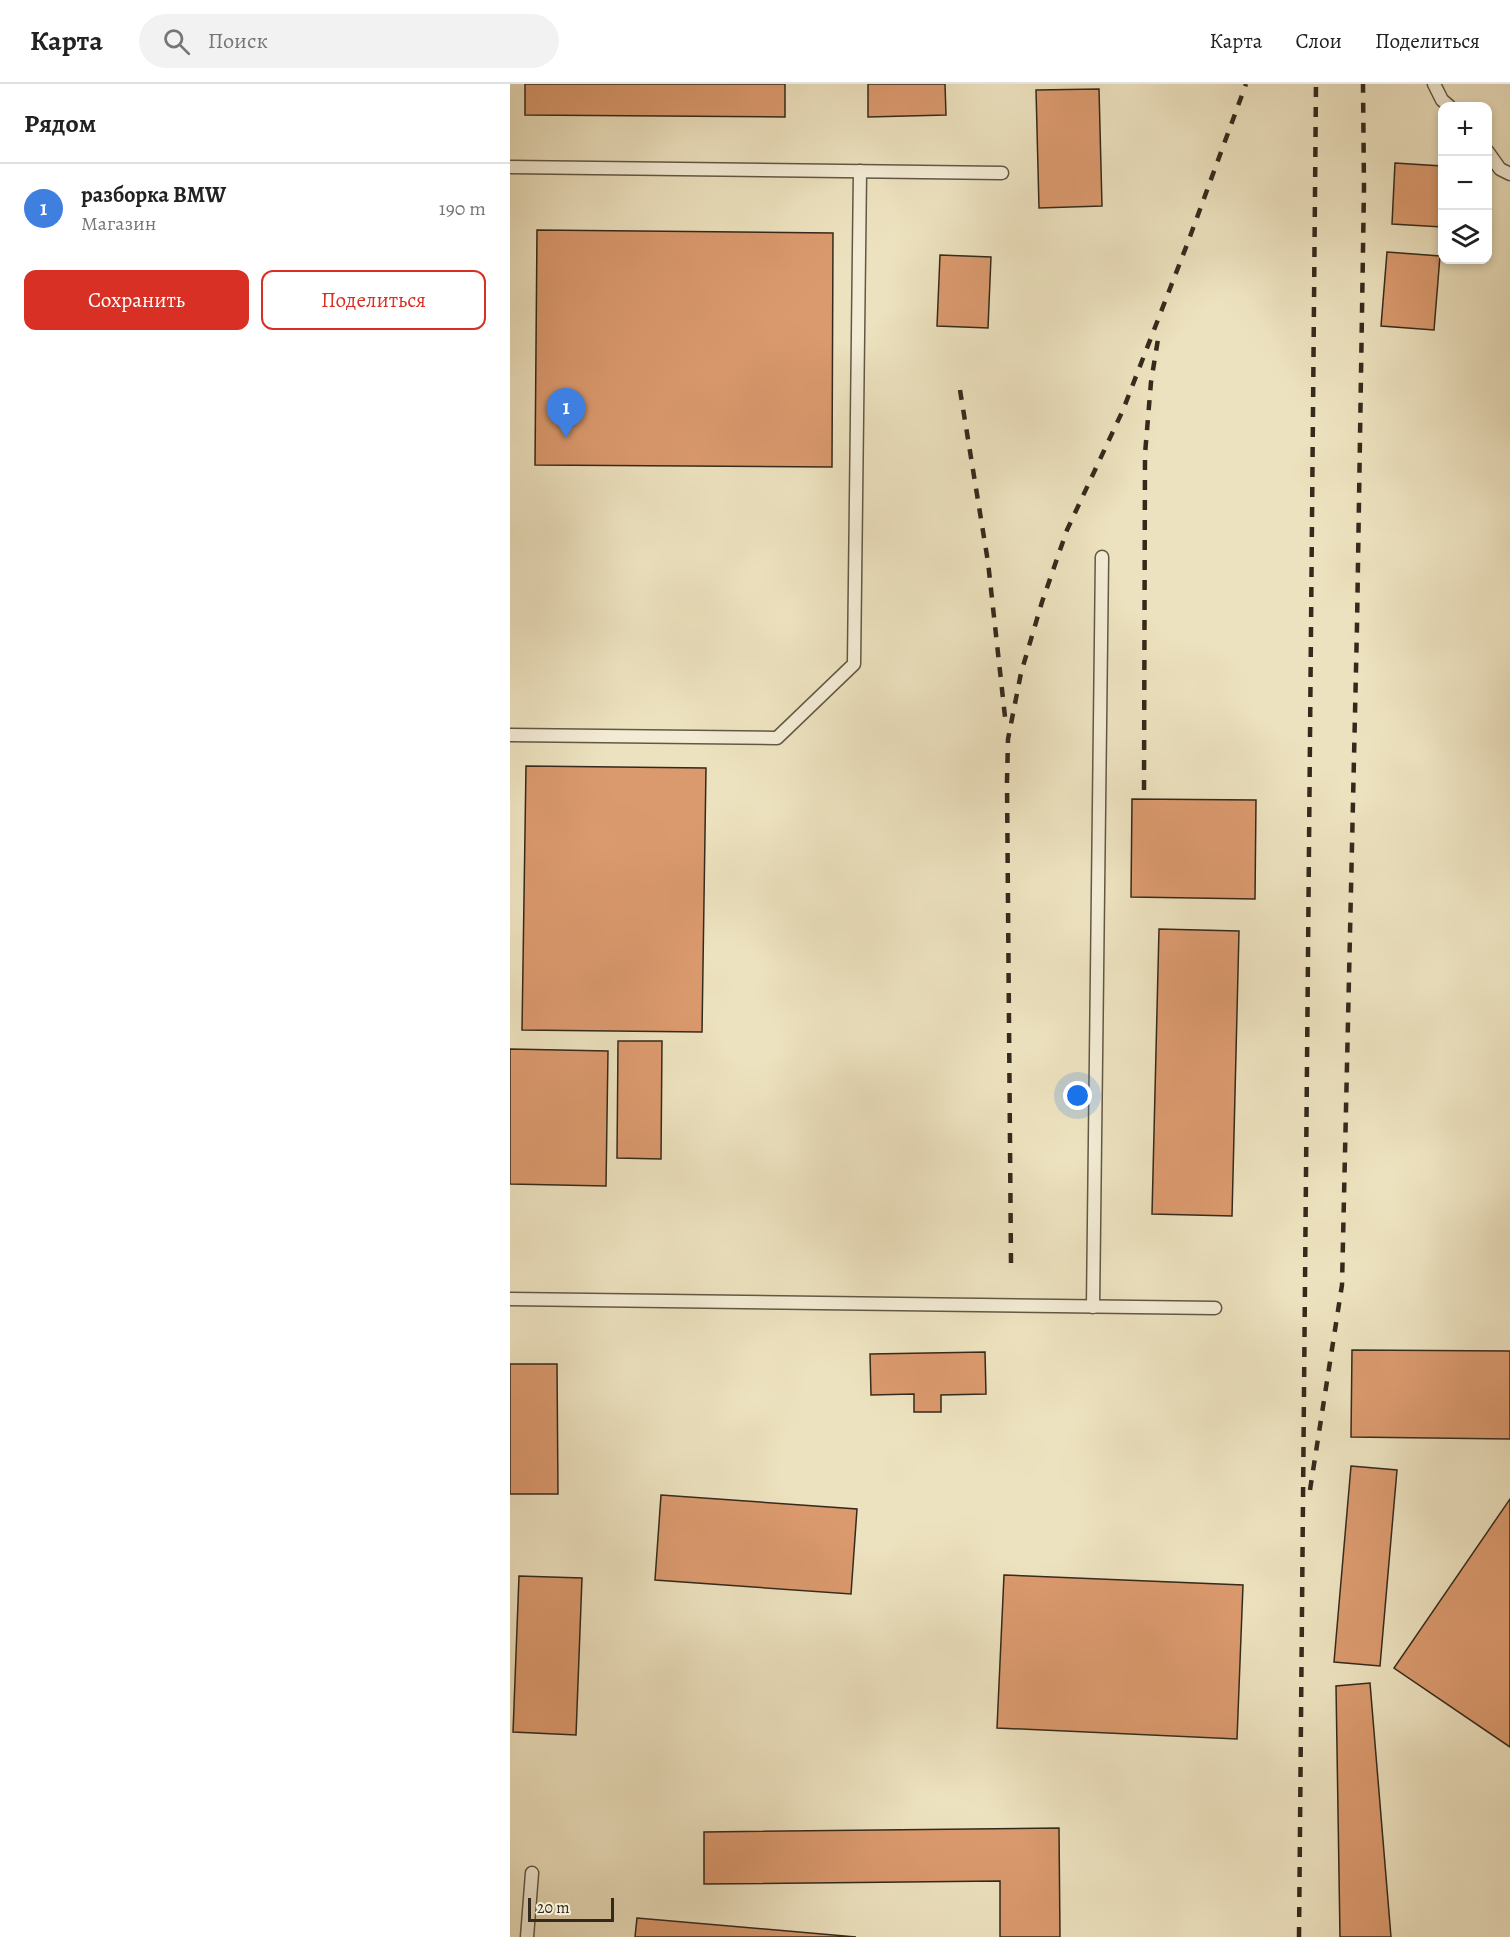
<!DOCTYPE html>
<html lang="ru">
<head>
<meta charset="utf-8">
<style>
  :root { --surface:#fff; --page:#f2f2f2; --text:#222; --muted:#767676; --line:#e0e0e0; --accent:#d93025 }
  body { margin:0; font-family:Alegreya,serif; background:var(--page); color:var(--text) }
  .controls { position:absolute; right:18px; top:18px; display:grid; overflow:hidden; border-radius:12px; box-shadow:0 3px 9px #0003 }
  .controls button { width:54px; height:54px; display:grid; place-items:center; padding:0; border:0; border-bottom:2px solid var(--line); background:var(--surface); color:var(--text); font:30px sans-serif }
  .scale { position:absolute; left:18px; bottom:15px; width:86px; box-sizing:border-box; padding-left:6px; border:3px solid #342a1c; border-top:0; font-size:16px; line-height:21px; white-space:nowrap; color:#342a1c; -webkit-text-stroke:4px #f3ecd5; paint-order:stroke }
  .you { position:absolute; left:568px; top:1012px; width:21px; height:21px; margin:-15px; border:4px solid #fff; border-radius:50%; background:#1a73e8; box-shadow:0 0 0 9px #1a73e833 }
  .badge { display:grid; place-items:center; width:39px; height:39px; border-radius:50%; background:var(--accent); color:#fff; font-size:20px; font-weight:700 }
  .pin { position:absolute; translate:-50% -50px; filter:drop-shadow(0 2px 3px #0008) }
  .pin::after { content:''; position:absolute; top:32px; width:21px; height:18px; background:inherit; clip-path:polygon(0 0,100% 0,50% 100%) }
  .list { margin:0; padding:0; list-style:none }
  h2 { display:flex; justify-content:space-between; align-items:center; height:78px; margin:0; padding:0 24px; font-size:26px }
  h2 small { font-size:20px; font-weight:400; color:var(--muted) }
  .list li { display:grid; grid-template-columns:39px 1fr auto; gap:18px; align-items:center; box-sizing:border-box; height:90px; padding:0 24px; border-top:2px solid var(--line) }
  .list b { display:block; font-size:22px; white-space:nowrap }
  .list p { margin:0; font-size:20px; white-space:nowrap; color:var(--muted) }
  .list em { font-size:20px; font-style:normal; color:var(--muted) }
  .actions { display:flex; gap:12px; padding:18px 24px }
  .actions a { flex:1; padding:14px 0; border:2px solid var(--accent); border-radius:12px; text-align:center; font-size:21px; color:var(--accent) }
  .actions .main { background:var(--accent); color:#fff }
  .icon { flex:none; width:33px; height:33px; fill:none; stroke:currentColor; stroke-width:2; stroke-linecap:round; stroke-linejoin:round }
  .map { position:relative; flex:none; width:1000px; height:1853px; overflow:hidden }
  header { display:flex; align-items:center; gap:36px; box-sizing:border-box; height:84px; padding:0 30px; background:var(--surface); border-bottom:2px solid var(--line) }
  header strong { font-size:28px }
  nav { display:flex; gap:33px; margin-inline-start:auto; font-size:21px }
  .search { width:420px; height:54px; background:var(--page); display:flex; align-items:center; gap:15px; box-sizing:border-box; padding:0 21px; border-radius:33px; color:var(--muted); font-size:22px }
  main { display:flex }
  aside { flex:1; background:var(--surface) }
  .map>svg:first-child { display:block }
</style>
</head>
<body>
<header>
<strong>Карта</strong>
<div class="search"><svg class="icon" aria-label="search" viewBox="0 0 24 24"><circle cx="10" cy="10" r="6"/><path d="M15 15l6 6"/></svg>Поиск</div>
<nav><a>Карта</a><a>Слои</a><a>Поделиться</a></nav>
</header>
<main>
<aside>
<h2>Рядом<small></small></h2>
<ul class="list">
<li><span class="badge" style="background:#3f7fe0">1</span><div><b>разборка BMW</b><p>Магазин</p></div><em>190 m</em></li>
</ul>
<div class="actions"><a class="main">Сохранить</a><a>Поделиться</a></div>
</aside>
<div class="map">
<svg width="1000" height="1853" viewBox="0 0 1000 1853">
  <rect width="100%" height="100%" fill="#ede2bf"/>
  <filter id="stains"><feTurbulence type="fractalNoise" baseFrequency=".00333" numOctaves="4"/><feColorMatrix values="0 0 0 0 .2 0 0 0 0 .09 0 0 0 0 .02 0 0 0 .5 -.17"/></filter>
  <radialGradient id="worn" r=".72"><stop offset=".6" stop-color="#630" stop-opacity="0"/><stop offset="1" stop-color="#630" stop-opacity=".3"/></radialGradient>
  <g fill="#db9a6e" stroke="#342a1c" stroke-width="1.5">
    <path d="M15,0H275V33L15,31Z"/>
    <path d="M358,0H435L436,31L358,33Z"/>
    <path d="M589,5L592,122L529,124L526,6Z"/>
    <path d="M885,79L932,82V143L882,140Z"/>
    <path d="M27,146L323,149L322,383L25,381Z"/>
    <path d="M877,168L930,172L924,246L871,242Z"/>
    <path d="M430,171L481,173L478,244L427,242Z"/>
    <path d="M16,682L196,684L192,948L12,946Z"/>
    <path d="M622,715L746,716L745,815L621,813Z"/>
    <path d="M649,845L729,847L722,1132L642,1130Z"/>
    <path d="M108,957H152L151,1075L107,1074Z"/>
    <path d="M0,965L98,967L96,1102L0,1100Z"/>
    <path d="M842,1266L1000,1267V1355L841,1353Z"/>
    <path d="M475,1268L476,1310L431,1311V1328H404V1310L361,1311L360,1270Z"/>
    <path d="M0,1280H47L48,1410H0Z"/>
    <path d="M841,1382L887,1386L870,1582L824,1578Z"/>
    <path d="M151,1411L347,1425L341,1510L145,1496Z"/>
    <path d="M1000,1415V1663L884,1584Z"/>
    <path d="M494,1491L733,1501L727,1655L487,1644Z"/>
    <path d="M9,1492L72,1494L66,1651L3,1648Z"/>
    <path d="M860,1599L881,1853H830L826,1602Z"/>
    <path d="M549,1744L550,1853H490V1797L194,1800V1748Z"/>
    <path d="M127,1834L346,1853H125Z"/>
  </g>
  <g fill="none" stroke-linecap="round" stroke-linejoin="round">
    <g stroke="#625845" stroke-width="15">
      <g id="service">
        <path d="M924,0L932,16L939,22"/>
        <path d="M978,68L990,85L1000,90"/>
        <path d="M0,83L492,89"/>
        <path d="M0,651L267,654L344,580L350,87"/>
        <path d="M0,1215L705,1224"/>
        <path d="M583,1223L592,473"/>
        <path d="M17,1853L22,1789"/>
      </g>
    </g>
    <use href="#service" stroke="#f3ecd5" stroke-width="12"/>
    <g stroke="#342a1c" stroke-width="4.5" stroke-dasharray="10 10" stroke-linecap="butt">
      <path d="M450,306L478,478L496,642"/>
      <path d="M634,706L635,370L641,298L649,249"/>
      <path d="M501,1179L497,698L498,655L511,589L532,518L557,446L613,326L678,158L736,0"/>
      <path d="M800,1406L832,1201L847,542L854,103L853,0"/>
      <path d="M789,1853L806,0"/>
    </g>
  </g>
  <rect width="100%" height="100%" filter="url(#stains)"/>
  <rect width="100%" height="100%" fill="url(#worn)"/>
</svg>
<div class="controls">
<button>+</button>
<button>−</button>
<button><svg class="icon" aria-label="layers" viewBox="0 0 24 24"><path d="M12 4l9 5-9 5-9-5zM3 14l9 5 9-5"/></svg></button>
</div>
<div class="scale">20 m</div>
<div class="you"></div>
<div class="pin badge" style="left:56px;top:354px;background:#3f7fe0">1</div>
</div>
</main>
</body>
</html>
